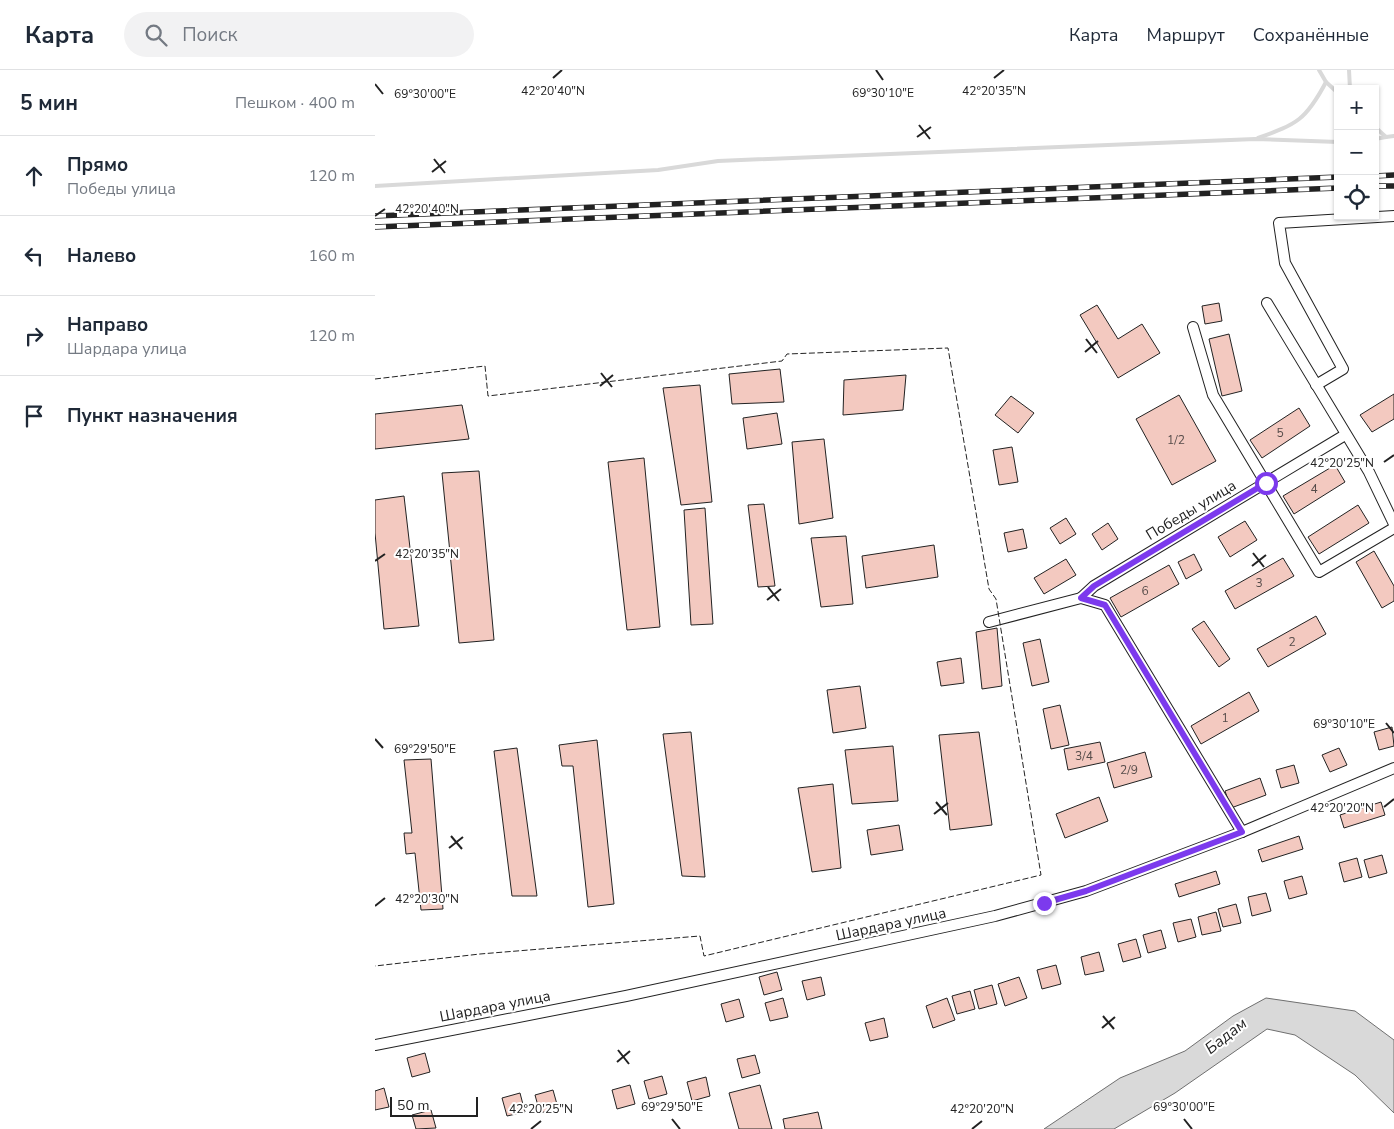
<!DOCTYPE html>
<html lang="ru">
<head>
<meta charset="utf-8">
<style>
  :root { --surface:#fff; --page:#f2f2f3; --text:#1f2937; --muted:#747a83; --line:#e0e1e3 }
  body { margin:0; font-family:"Nunito Sans",sans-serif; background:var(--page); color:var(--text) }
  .controls { position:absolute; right:15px; top:15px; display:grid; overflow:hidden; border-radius:0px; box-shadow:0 1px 4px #0004 }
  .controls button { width:45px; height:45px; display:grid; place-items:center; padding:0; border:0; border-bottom:1px solid var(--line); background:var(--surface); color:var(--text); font:25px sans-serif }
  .scale { position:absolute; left:15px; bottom:12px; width:88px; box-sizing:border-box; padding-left:5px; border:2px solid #222; border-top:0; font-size:14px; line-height:18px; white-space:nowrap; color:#222; -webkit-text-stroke:4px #fff; paint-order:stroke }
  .stop { position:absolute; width:15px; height:15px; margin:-11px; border:4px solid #7c3aed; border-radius:50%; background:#fff }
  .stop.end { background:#7c3aed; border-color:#fff; box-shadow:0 1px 5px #0008 }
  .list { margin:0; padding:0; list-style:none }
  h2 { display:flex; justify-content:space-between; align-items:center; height:65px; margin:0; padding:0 20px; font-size:21px }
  h2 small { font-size:16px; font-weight:400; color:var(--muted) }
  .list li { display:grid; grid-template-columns:32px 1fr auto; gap:15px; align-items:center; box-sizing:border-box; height:80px; padding:0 20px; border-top:1px solid var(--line) }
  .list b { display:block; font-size:19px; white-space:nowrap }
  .list p { margin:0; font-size:16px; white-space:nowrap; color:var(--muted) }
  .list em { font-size:16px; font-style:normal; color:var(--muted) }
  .icon { flex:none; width:28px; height:28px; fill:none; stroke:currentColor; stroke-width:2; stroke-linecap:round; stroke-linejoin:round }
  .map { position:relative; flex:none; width:1019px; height:1059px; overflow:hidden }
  header { display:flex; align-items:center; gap:30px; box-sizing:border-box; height:70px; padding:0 25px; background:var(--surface); border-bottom:1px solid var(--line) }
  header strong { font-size:24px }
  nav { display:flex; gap:28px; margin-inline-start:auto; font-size:18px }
  .search { width:350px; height:45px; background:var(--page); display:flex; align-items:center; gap:12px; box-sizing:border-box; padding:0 18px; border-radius:28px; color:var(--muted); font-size:19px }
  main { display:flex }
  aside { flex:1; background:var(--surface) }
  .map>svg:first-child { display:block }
</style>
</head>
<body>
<header>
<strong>Карта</strong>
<div class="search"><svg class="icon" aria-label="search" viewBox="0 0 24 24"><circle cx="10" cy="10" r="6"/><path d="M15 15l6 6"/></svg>Поиск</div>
<nav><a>Карта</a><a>Маршрут</a><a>Сохранённые</a></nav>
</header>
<main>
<aside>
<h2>5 мин<small>Пешком · 400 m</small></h2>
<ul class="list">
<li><svg class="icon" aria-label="ahead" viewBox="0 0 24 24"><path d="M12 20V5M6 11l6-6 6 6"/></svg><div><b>Прямо</b><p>Победы улица</p></div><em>120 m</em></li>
<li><svg class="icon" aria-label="left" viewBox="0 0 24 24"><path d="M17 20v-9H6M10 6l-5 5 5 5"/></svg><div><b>Налево</b></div><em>160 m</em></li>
<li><svg class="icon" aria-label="right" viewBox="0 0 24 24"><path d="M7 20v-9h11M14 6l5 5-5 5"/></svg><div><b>Направо</b><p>Шардара улица</p></div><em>120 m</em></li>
<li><svg class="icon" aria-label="arrive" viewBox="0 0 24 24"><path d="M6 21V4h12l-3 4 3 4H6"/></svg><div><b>Пункт назначения</b></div></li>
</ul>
</aside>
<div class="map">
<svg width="1019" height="1059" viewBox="0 0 1019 1059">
  <rect width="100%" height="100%" fill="#fff"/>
  <path fill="#d9d9d9" stroke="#6f6f6f" d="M891,928L980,941L1019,970V1043L980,1005L920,965L892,959L800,1023L739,1059H669L745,1008L810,981L858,946Z"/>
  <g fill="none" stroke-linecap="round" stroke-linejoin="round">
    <g stroke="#d9d9d9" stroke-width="4">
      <path d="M944,0L951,12L963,23"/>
      <path d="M974,0L975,19"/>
      <path d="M1000,57L1011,67L1019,66"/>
      <path d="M883,68C922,54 931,50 951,12"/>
      <path d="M1000,69L1011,67"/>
      <path d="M0,116L283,100L343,91L880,69L963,72"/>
    </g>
  </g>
  <g fill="#f3c9c0" stroke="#222">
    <path d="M844,233L847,251L830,254L827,236Z"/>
    <path d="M722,235L743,269L767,254L785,283L743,308L705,245Z"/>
    <path d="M854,264L867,321L847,326L834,269Z"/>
    <path d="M405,299L409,332L357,334L354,304Z"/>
    <path d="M531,305L528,340L468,345L469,310Z"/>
    <path d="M325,315L337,432L306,435L288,318Z"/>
    <path d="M1019,324V349L997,362L985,345Z"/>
    <path d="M804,325L841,391L797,415L761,349Z"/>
    <path d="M636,326L659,343L643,363L620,345Z"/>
    <path d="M87,335L94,369L0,379V344Z"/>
    <path d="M924,338L935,356L887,388L875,370Z"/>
    <path d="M402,343L407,374L372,379L368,348Z"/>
    <path d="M449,369L458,448L424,454L417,372Z"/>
    <path d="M637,377L643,412L624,415L618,380Z"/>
    <path d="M269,388L285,557L252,560L233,392Z"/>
    <path d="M960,395L970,412L919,444L908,426Z"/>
    <path d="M104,401L119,570L84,573L67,403Z"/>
    <path d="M29,426L44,556L9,559L0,463V430Z"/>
    <path d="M389,434L400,516L383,517L373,435Z"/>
    <path d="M983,435L994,453L944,484L933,467Z"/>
    <path d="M330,438L338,554L316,555L309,440Z"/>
    <path d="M691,448L701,464L685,474L675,458Z"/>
    <path d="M870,451L882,470L855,487L843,467Z"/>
    <path d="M733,453L743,469L727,480L717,464Z"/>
    <path d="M648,459L652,478L633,482L629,463Z"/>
    <path d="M471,466L478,534L446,537L436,468Z"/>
    <path d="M559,475L563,507L491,518L487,486Z"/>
    <path d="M999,481L1019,516V531L1007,538L981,492Z"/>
    <path d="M819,484L827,500L811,509L803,492Z"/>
    <path d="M908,488L919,506L860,539L850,521Z"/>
    <path d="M691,489L701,505L669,524L659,508Z"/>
    <path d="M794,495L804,514L746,547L735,528Z"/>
    <path d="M941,546L951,564L893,597L882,579Z"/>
    <path d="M829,551L855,589L844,597L817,559Z"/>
    <path d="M622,558L627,616L607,619L601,562Z"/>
    <path d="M665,569L674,612L657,616L648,573Z"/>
    <path d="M586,588L589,613L566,616L562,592Z"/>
    <path d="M485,616L491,658L458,663L452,620Z"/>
    <path d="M874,622L884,641L826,674L816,656Z"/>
    <path d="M685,635L694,675L676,679L668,639Z"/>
    <path d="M1017,657L1019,676L1004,680L999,662Z"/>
    <path d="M316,662L330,807L307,806L288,664Z"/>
    <path d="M604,662L617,755L575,760L564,665Z"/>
    <path d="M222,670L239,834L213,837L198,696H187L184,675Z"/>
    <path d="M725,672L730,692L693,700L689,679Z"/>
    <path d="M518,676L523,731L477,734L470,680Z"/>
    <path d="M142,678L162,826H137L119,681Z"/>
    <path d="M964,678L972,695L955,702L947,685Z"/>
    <path d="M770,682L777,707L739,718L732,693Z"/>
    <path d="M56,689L68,839L46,840L40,783L31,784L29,763H37L29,690Z"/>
    <path d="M919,695L924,713L906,718L901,700Z"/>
    <path d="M885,708L891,725L856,738L850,721Z"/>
    <path d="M458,714L466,798L437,802L423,718Z"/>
    <path d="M724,727L733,751L690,768L681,744Z"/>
    <path d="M1006,732L1010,745L969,758L965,745Z"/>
    <path d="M524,755L528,780L496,785L492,760Z"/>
    <path d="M924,766L928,779L887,792L883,780Z"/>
    <path d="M1007,785L1012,803L994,808L989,790Z"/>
    <path d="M982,788L987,807L969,812L964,793Z"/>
    <path d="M841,801L845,814L804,827L800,814Z"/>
    <path d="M927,806L932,824L914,829L909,811Z"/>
    <path d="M891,823L896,841L877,846L873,827Z"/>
    <path d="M861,834L866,853L848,857L843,839Z"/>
    <path d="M841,842L846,861L827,865L823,847Z"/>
    <path d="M816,849L821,867L803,872L798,853Z"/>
    <path d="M786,860L791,878L773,883L768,865Z"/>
    <path d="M761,869L766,887L748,892L743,874Z"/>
    <path d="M724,882L729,901L710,905L706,887Z"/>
    <path d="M681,895L686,914L667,919L662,900Z"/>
    <path d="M402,902L407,920L389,925L384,907Z"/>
    <path d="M446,907L450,925L432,930L427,911Z"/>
    <path d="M644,907L652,928L630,936L623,914Z"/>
    <path d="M617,915L622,934L604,939L599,920Z"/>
    <path d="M595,921L600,939L582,944L577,926Z"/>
    <path d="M408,928L413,947L395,951L390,933Z"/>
    <path d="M572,928L580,950L558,958L551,936Z"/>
    <path d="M364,929L369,947L351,952L346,934Z"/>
    <path d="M509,948L513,967L495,971L490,953Z"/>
    <path d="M50,983L55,1002L37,1007L32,988Z"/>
    <path d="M380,985L385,1003L367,1008L362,989Z"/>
    <path d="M287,1006L292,1024L274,1029L269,1011Z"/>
    <path d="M331,1007L335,1026L317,1031L312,1012Z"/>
    <path d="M255,1015L260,1034L242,1039L237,1020Z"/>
    <path d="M385,1015L397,1059H364L354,1023Z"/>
    <path d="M9,1018L14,1037L0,1040V1021Z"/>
    <path d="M178,1020L183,1038L165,1043L160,1025Z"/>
    <path d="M145,1023L150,1042L132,1046L127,1028Z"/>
    <path d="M56,1040L61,1058L41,1059L37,1045Z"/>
    <path d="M443,1042L447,1059H410L408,1049Z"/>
  </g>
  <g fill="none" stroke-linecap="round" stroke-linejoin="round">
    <g stroke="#222" stroke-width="12">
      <g id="street">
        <path d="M892,233L994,402L1019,454"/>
        <path d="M818,257L838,325L944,502L1019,458"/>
        <path d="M941,315L968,299L910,193L904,153L1019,146"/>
        <path d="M706,528L719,516L970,365"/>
        <path d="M614,552L706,528L730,535L867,762"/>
        <path d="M0,975L251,926L620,846L711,821L867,762L1019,698"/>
      </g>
    </g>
    <use href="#street" stroke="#fff" stroke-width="10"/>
    <g stroke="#222" stroke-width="5.5">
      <g id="rail">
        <path d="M1000,106L1019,105"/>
        <path d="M1000,116H1019"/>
        <path d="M0,146L963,107"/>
        <path d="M0,157L963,118"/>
      </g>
    </g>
    <use href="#rail" stroke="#fff" stroke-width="4" stroke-dasharray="11" stroke-linecap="butt"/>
    <path stroke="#222" stroke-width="1" stroke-dasharray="6 2.5" stroke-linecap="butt" d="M0,309L110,296L113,326L407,291L412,284L573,278L614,519L621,529L666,805L329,886L325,866L105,884L0,896"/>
  </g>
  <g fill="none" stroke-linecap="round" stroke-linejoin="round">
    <path stroke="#7c3aed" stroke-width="6" d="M669,833L711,821L867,762L730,535L706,528L719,516L891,413"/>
  </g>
  <path fill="none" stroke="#222" stroke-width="2" d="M501,0L508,10M178,8L187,0M619,8L629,0M0,14L8,24M544,55L555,69M542,67L556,57M59,89L70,103M57,102L71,91M0,146L10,139M711,269L722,283M710,282L723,271M226,303L237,317M225,316L238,305M1009,392L1019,385M878,483L889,497M0,491L10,484M877,496L891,485M393,517L404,531M392,530L406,519M1011,653L1019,663M0,669L8,678M561,732L572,745M1009,737L1019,729M559,744L573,733M76,766L87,779M74,778L88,767M0,836L10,828M728,946L739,959M727,958L740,947M243,980L254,994M242,992L255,981M297,1049L305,1059M809,1049L817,1059M156,1059L166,1051M597,1059L607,1051"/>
  <g text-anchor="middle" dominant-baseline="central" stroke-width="4" stroke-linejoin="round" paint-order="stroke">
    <g font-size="12" fill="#564c4a">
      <text x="905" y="363">5</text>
      <text x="801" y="370">1/2</text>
      <text x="939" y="419">4</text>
      <text x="884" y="513">3</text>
      <text x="770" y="521">6</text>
      <text x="917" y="572">2</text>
      <text x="850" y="648">1</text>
      <text x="709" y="686">3/4</text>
      <text x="754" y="700">2/9</text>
    </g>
    <g font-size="15" fill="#222" stroke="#fff">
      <text transform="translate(816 440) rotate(-31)">Победы улица</text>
      <text transform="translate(516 854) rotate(-12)">Шардара улица</text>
      <text transform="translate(120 936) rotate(-11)">Шардара улица</text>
    </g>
    <g font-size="16" font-style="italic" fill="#222" stroke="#fff">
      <text transform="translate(851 966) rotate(-38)">Бадам</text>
    </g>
  </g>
  <g font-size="12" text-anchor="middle" fill="#222" stroke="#fff" stroke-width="4" stroke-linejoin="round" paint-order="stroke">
    <text x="178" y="25">42°20'40"N</text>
    <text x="619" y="25">42°20'35"N</text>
    <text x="508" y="27">69°30'10"E</text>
    <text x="50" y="28">69°30'00"E</text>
    <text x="52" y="143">42°20'40"N</text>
    <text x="967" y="397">42°20'25"N</text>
    <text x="52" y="488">42°20'35"N</text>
    <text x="969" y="658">69°30'10"E</text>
    <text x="50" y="683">69°29'50"E</text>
    <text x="967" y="742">42°20'20"N</text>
    <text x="52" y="833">42°20'30"N</text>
    <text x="297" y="1041">69°29'50"E</text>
    <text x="809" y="1041">69°30'00"E</text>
    <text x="166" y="1043">42°20'25"N</text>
    <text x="607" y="1043">42°20'20"N</text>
  </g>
</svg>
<div class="controls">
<button>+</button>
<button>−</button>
<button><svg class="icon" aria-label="locate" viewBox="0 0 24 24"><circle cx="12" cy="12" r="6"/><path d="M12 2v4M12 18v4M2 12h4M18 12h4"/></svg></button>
</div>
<div class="scale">50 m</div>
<div class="stop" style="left:891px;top:413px"></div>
<div class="stop end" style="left:669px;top:833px"></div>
</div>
</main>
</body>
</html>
